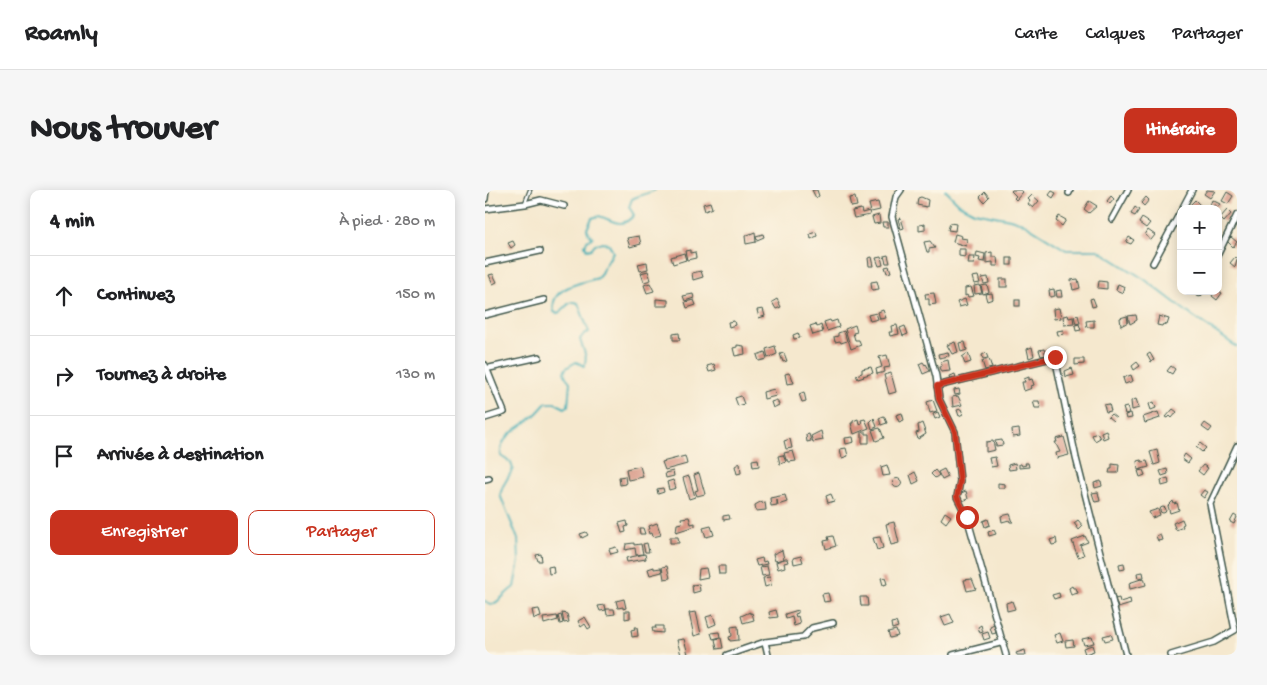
<!DOCTYPE html>
<html lang="fr">
<head>
<meta charset="utf-8">
<style>
  :root { --surface:#fff; --page:#f6f6f6; --text:#202124; --muted:#757577; --line:#e0e0e0; --accent:#c8321e }
  body { margin:0; font-family:"Gochi Hand",sans-serif; background:var(--page); color:var(--text) }
  .controls { position:absolute; right:15px; top:15px; display:grid; overflow:hidden; border-radius:10px; box-shadow:0 2px 12px #0003 }
  .controls button { width:45px; height:45px; display:grid; place-items:center; padding:0; border:0; border-bottom:1px solid var(--line); background:var(--surface); color:var(--text); font:25px sans-serif }
  .stop { position:absolute; width:15px; height:15px; margin:-11px; border:4px solid #c8321e; border-radius:50%; background:#fff }
  .stop.end { background:#c8321e; border-color:#fff; box-shadow:0 1px 5px #0008 }
  .list { margin:0; padding:0; list-style:none }
  h2 { display:flex; justify-content:space-between; align-items:center; height:65px; margin:0; padding:0 20px; font-size:21px }
  h2 small { font-size:16px; font-weight:400; color:var(--muted) }
  .list li { display:grid; grid-template-columns:32px 1fr auto; gap:15px; align-items:center; box-sizing:border-box; height:80px; padding:0 20px; border-top:1px solid var(--line) }
  .list b { display:block; font-size:19px; white-space:nowrap }
  .list em { font-size:16px; font-style:normal; color:var(--muted) }
  .actions { display:flex; gap:10px; padding:15px 20px }
  .actions a { flex:1; padding:11px 0; border:1px solid var(--accent); border-radius:10px; text-align:center; font-size:18px; color:var(--accent) }
  .actions .main { background:var(--accent); color:#fff }
  .icon { flex:none; width:28px; height:28px; fill:none; stroke:currentColor; stroke-width:2; stroke-linecap:round; stroke-linejoin:round }
  .map { position:relative; flex:none; width:752px; height:465px; overflow:hidden; border-radius:10px }
  header { display:flex; align-items:center; gap:30px; box-sizing:border-box; height:70px; padding:0 25px; background:var(--surface); border-bottom:1px solid var(--line) }
  header strong { font-size:24px }
  nav { display:flex; gap:28px; margin-inline-start:auto; font-size:18px }
  .intro { display:flex; align-items:center; justify-content:space-between; box-sizing:border-box; height:120px; padding:0 30px }
  h1 { margin:0; font-size:35px }
  .button { padding:12px 22px; border-radius:10px; background:var(--accent); color:#fff; font-size:18px; font-weight:700 }
  main { display:flex; gap:30px; padding:0 30px }
  aside { flex:1; background:var(--surface); border-radius:10px; box-shadow:0 2px 12px #0003 }
  .map>svg:first-child { display:block }
</style>
</head>
<body>
<header>
<strong>Roamly</strong>
<nav><a>Carte</a><a>Calques</a><a>Partager</a></nav>
</header>
<div class="intro"><h1>Nous trouver</h1><a class="button">Itinéraire</a></div>
<main>
<aside>
<h2>4 min<small>À pied · 280 m</small></h2>
<ul class="list">
<li><svg class="icon" aria-label="ahead" viewBox="0 0 24 24"><path d="M12 20V5M6 11l6-6 6 6"/></svg><div><b>Continuez</b></div><em>150 m</em></li>
<li><svg class="icon" aria-label="right" viewBox="0 0 24 24"><path d="M7 20v-9h11M14 6l5 5-5 5"/></svg><div><b>Tournez à droite</b></div><em>130 m</em></li>
<li><svg class="icon" aria-label="arrive" viewBox="0 0 24 24"><path d="M6 21V4h12l-3 4 3 4H6"/></svg><div><b>Arrivée à destination</b></div></li>
</ul>
<div class="actions"><a class="main">Enregistrer</a><a>Partager</a></div>
</aside>
<div class="map">
<svg width="752" height="465" viewBox="0 0 752 465">
  <rect width="100%" height="100%" fill="#fcf5e5"/>
  <filter id="ink" filterUnits="userSpaceOnUse"><feTurbulence type="fractalNoise" baseFrequency=".02" numOctaves="2"/><feDisplacementMap in="SourceGraphic" scale="10" xChannelSelector="R" yChannelSelector="G"/><feConvolveMatrix kernelMatrix="1 2 1 2 8 2 1 2 1" color-interpolation-filters="sRGB"/></filter>
  <filter id="wash" filterUnits="userSpaceOnUse"><feTurbulence type="fractalNoise" baseFrequency=".0096" numOctaves="4" result="noise"/><feDisplacementMap in="SourceGraphic" scale="20" xChannelSelector="R" yChannelSelector="G"/><feGaussianBlur stdDeviation="1.12" result="paint"/><feColorMatrix in="noise" values="0 0 0 0 0 0 0 0 0 0 0 0 0 0 0 0 0 1.4 0 .05"/><feComposite in="paint" operator="in"/></filter>
  <g filter="url(#wash)">
    <rect width="100%" height="100%" fill="#f5e8ce"/>
    <g fill="none" stroke-linecap="round" stroke-linejoin="round">
      <g stroke="#3cadb5" stroke-width="2">
        <path d="M460,0L474,14L489,22L525,29L538,33L581,60H613L659,89L706,125L752,157"/>
        <path d="M0,411L6,415C15,412 20,403 29,397L34,371L33,349L15,305L18,296L28,279L26,273L16,266C14,247 31,240 44,230C51,225 56,219 61,213H70L80,218L83,216L85,192L81,187L79,182L81,178L91,172L99,176C104,166 97,159 95,149L99,144L104,142L93,113C82,109 82,119 73,123L69,122C63,97 97,93 113,88L128,62L124,54L117,53L110,54L106,59L102,60L100,55L102,51L108,47L104,45L102,39L107,28L114,26C128,30 136,40 149,25L144,17L147,9C154,5 163,4 170,0"/>
      </g>
    </g>
    <g id="blocks">
      <g fill="#d5917f">
        <path d="M327,0H332L334,6L331,8Z"/>
        <path d="M527,0H536L538,2L531,10L529,8L531,6L526,1Z"/>
        <path d="M722,0L730,1L725,8L719,4Z"/>
        <path d="M567,1L571,3L568,8L564,5Z"/>
        <path d="M500,2L504,7L499,12L495,7Z"/>
        <path d="M742,2L748,6L743,14L737,11Z"/>
        <path d="M547,5L554,11L548,18L543,14L545,11L543,9Z"/>
        <path d="M626,6L629,9L625,14L622,11Z"/>
        <path d="M370,7L372,16L366,17L364,8Z"/>
        <path d="M436,7L443,10L442,17L432,15L433,8Z"/>
        <path d="M661,7L664,10L659,16L656,13Z"/>
        <path d="M710,10L716,16L713,19H709L705,15Z"/>
        <path d="M727,10L735,14L733,17L729,15L727,19L724,18Z"/>
        <path d="M604,11L612,16L604,23L599,19Z"/>
        <path d="M225,12L227,18L220,21L218,14Z"/>
        <path d="M393,12L395,20L386,22L384,14Z"/>
        <path d="M650,17L654,20L650,26L646,24Z"/>
        <path d="M376,19L377,23L384,21L385,25L369,28L367,21Z"/>
        <path d="M742,20L746,24L739,32L735,28Z"/>
        <path d="M394,25L395,33L389,34L387,27Z"/>
        <path d="M574,26L581,30L577,36L571,31Z"/>
        <path d="M416,28L419,38L416,39L413,29Z"/>
        <path d="M657,28L665,33L661,38L654,33Z"/>
        <path d="M397,32H403V37H398Z"/>
        <path d="M465,33L471,34L470,41L463,40Z"/>
        <path d="M440,34V40L434,41V35Z"/>
        <path d="M663,40L670,45L666,50L660,45Z"/>
        <path d="M270,42L271,52L261,54L260,46Z"/>
        <path d="M331,42L332,46L326,49L325,44Z"/>
        <path d="M278,44L279,47L272,50L271,46Z"/>
        <path d="M470,44L477,46L476,48L482,49L481,56L468,52Z"/>
        <path d="M154,46L156,54L145,57L142,48Z"/>
        <path d="M644,47L649,50L646,54L641,52Z"/>
        <path d="M746,47L752,52L748,57L742,51Z"/>
        <path d="M28,51L30,55L26,58L23,53Z"/>
        <path d="M445,51L450,58L444,59V62H442L439,52Z"/>
        <path d="M474,59H480V67L474,66Z"/>
        <path d="M205,60V63L210,62L211,68L202,70L200,61Z"/>
        <path d="M492,62L500,64L499,72L494,71L495,68L491,67Z"/>
        <path d="M507,62V67H512L513,76H508V72L501,73V63Z"/>
        <path d="M199,63L201,70L188,74L186,67Z"/>
        <path d="M403,65L405,73H401L399,66Z"/>
        <path d="M387,67L389,76H384L383,68Z"/>
        <path d="M396,67L398,75L394,76L391,68Z"/>
        <path d="M484,67H490L489,74H483Z"/>
        <path d="M750,67L752,69L750,77L745,73Z"/>
        <rect x="522" y="68" width="5" height="7"/>
        <path d="M162,72L163,79L155,81L153,74Z"/>
        <path d="M404,76L406,82L402,83L400,77Z"/>
        <path d="M163,81L166,90L159,92L156,83Z"/>
        <path d="M216,81L218,87L208,90L207,83Z"/>
        <path d="M8,84L12,92L8,94L4,85Z"/>
        <path d="M493,86L495,93L489,94L487,87Z"/>
        <path d="M503,87L504,93L499,94L497,88Z"/>
        <rect x="515" y="89" width="7" height="8"/>
        <path d="M593,89L595,98L588,100L586,90Z"/>
        <path d="M392,91L394,99L387,100L386,92Z"/>
        <path d="M614,91L622,92V99L613,98Z"/>
        <path d="M165,93L169,101L162,103L159,95Z"/>
        <path d="M633,94L640,97L638,103L631,100Z"/>
        <path d="M495,95L497,103L490,104L489,96Z"/>
        <path d="M502,95L504,102L498,104L496,96Z"/>
        <path d="M486,97L489,106L483,107L482,105L480,106V98Z"/>
        <path d="M569,99L570,106L565,107L564,100Z"/>
        <path d="M576,100L577,107H572L571,101Z"/>
        <path d="M733,100L737,103L732,110L727,106L730,101Z"/>
        <path d="M449,103L451,114L444,115V109H441L440,104Z"/>
        <path d="M507,103L508,109L502,111L500,104Z"/>
        <path d="M208,104L209,108L200,111L198,106Z"/>
        <path d="M608,108L611,116L607,117L605,109Z"/>
        <path d="M171,109L183,110V116H171Z"/>
        <path d="M292,109L296,117L291,119L287,112Z"/>
        <path d="M480,109L482,115L474,117L472,112Z"/>
        <path d="M209,110L211,115L202,118L200,112Z"/>
        <rect x="530" y="110" width="5" height="6"/>
        <path d="M574,118L576,128L569,129L568,119Z"/>
        <path d="M278,119L280,126L274,128L272,120Z"/>
        <path d="M398,120L401,128L395,129L393,122Z"/>
        <path d="M391,123L393,129L385,131L383,125Z"/>
        <path d="M583,125L584,128L588,127L589,134L579,135L578,126Z"/>
        <path d="M593,125L595,133L591,134L589,126Z"/>
        <path d="M651,125L652,130L645,134L643,126Z"/>
        <path d="M642,126L643,132L636,136L635,128Z"/>
        <path d="M674,126L684,129L682,135L678,134L677,136L672,135Z"/>
        <path d="M345,130L346,132L352,130L354,137L342,141L339,132Z"/>
        <path d="M609,130V137H602L601,131Z"/>
        <path d="M249,131L250,135L244,137L243,132Z"/>
        <path d="M331,134L332,137L336,135L338,142L328,145L325,136Z"/>
        <path d="M594,134L596,140L591,141L590,135Z"/>
        <path d="M370,135L372,142L368,143L370,150H374L376,155L366,159L360,139Z"/>
        <path d="M412,135L414,144L405,146L404,142H407L406,136Z"/>
        <path d="M420,136L423,144L418,146L415,138Z"/>
        <path d="M578,140L579,144L573,145L572,141Z"/>
        <path d="M359,141L362,151L356,153L355,151L350,152L349,147L353,146V143Z"/>
        <path d="M194,143L195,150H188V144Z"/>
        <path d="M313,143L315,148L309,149L308,145Z"/>
        <path d="M470,152L473,162L467,164L462,155Z"/>
        <path d="M480,152L482,160L476,162L474,153Z"/>
        <path d="M252,155L259,156L260,164L250,166L248,158L252,157Z"/>
        <path d="M290,156L292,164L283,168L281,159Z"/>
        <path d="M547,157L549,166L544,168L542,159Z"/>
        <path d="M559,159L561,165L556,166L554,160Z"/>
        <path d="M280,162L282,169L274,171L272,165Z"/>
        <path d="M463,162L464,166L454,168L453,164Z"/>
        <path d="M299,163L302,171L298,172L295,164Z"/>
        <path d="M483,163L486,172L480,174L477,167Z"/>
        <path d="M501,163L503,168L498,169L497,165Z"/>
        <path d="M665,163L669,170L666,172L662,165Z"/>
        <path d="M402,165L405,177L399,178L400,182L392,184L391,179L397,177L394,167Z"/>
        <path d="M504,169L507,178L500,180L497,171Z"/>
        <path d="M590,169H599V174L590,175Z"/>
        <path d="M463,170L465,181L456,182L454,177L457,176L456,172Z"/>
        <path d="M438,172L440,175L441,174L445,181L438,184L434,174Z"/>
        <path d="M652,172L655,176L649,180L647,176Z"/>
        <path d="M229,174L231,180L224,182L222,176Z"/>
        <path d="M686,176L690,179L687,184L682,181Z"/>
        <path d="M386,177L388,183L378,186L379,187L373,189L371,185L377,183V179Z"/>
        <path d="M587,178L589,185L581,187L580,181Z"/>
        <path d="M304,183L305,185H306L309,193L302,194L300,184Z"/>
        <path d="M406,183L411,202L404,204L399,185Z"/>
        <path d="M470,184L471,188L465,190L464,186Z"/>
        <path d="M646,185L648,191L640,194L638,188Z"/>
        <path d="M544,187V190L547,189L549,195L546,196L547,198L539,201L537,192H540L539,189Z"/>
        <path d="M289,199L291,206L279,209L278,202Z"/>
        <path d="M474,199L475,204L470,205L469,200Z"/>
        <path d="M319,202L321,211L317,212L314,204Z"/>
        <path d="M256,206L259,214L253,216L250,208Z"/>
        <path d="M473,206L477,215L468,217L467,207Z"/>
        <path d="M651,209L654,218L647,220L646,211Z"/>
        <path d="M292,210L294,215L288,218L286,212Z"/>
        <path d="M448,210L452,221L445,223L442,212Z"/>
        <path d="M548,211H554L555,218H550Z"/>
        <path d="M669,212L671,218L666,220L664,214Z"/>
        <path d="M624,214L626,221L621,222L619,215Z"/>
        <path d="M642,217L644,223L640,224L638,218Z"/>
        <path d="M476,219L478,224L474,226L472,220Z"/>
        <path d="M688,219L692,222L687,228L685,226L683,228L681,227Z"/>
        <path d="M453,222L455,227L450,229L448,224Z"/>
        <path d="M673,222L675,228L660,233L658,227Z"/>
        <path d="M417,223L419,230L414,232L411,225Z"/>
        <path d="M646,223L647,228L641,229L640,225Z"/>
        <path d="M626,224L631,228L628,231L623,227Z"/>
        <path d="M399,226L402,233L396,235L394,228Z"/>
        <path d="M389,228L392,237L387,239L385,232Z"/>
        <path d="M373,229L374,234L377,233L376,230L380,229L384,238L369,244L366,233H368V231Z"/>
        <path d="M437,233L441,244L433,249L431,243L434,242L433,235Z"/>
        <path d="M720,233L727,238L724,242L717,237Z"/>
        <path d="M395,238L399,248L391,251L387,240Z"/>
        <path d="M534,239L535,246L528,247L527,240Z"/>
        <path d="M621,240L623,247L618,249L616,242Z"/>
        <path d="M336,241L338,250L328,252L326,246Z"/>
        <path d="M377,242H381V244H384V253H377Z"/>
        <path d="M612,243L615,248L610,251L607,245Z"/>
        <path d="M324,244L326,251L322,252L321,245Z"/>
        <path d="M368,247L369,252L361,254L360,248Z"/>
        <path d="M579,247L584,265L572,268L571,263L575,262L570,252H572L571,249Z"/>
        <path d="M305,249L307,258L301,259L299,251Z"/>
        <path d="M517,250L518,255L511,256L510,251Z"/>
        <path d="M508,251L510,260L501,262V252Z"/>
        <path d="M715,253L721,258L717,262L711,257Z"/>
        <path d="M361,258L363,266L357,268L355,259Z"/>
        <path d="M672,260L675,273L669,275L665,262Z"/>
        <path d="M308,261L311,271L304,272L303,270H301L299,263Z"/>
        <path d="M700,264L706,269L703,273L697,269Z"/>
        <path d="M298,265L301,272L295,274L293,266Z"/>
        <path d="M200,266L202,274L180,280L177,272Z"/>
        <path d="M510,267L512,276L506,277L504,268Z"/>
        <path d="M273,269L274,276L268,277L267,270Z"/>
        <path d="M656,270L657,272L662,271L664,277L653,280L652,271Z"/>
        <path d="M255,273L256,283L252,284L250,276Z"/>
        <path d="M530,273L531,279L524,280L523,275Z"/>
        <path d="M540,273H543L544,277L534,278V274H536L537,276L541,275Z"/>
        <path d="M627,274L634,275L633,283H624L625,279H627Z"/>
        <path d="M402,275L405,285L398,286L396,277Z"/>
        <path d="M718,275L723,278L718,285L713,281Z"/>
        <path d="M155,276L158,287L143,290L141,279Z"/>
        <path d="M459,279L463,287L457,290L453,282Z"/>
        <path d="M682,279L683,284L677,286L675,281Z"/>
        <path d="M450,280L454,285L450,288L446,284Z"/>
        <path d="M658,280L660,285L655,287L653,281Z"/>
        <path d="M188,281L189,286L181,288L180,283Z"/>
        <path d="M430,282L434,291L428,294L425,285Z"/>
        <path d="M214,283L220,304L212,306L210,301L213,300L209,285Z"/>
        <path d="M140,286L141,294L135,295L134,287Z"/>
        <path d="M204,286L210,307L204,309L198,288Z"/>
        <path d="M683,288L684,294L677,296L676,290Z"/>
        <circle cx="412" cy="293" r="4.5"/>
        <path d="M188,290L191,298L184,300L182,292Z"/>
        <path d="M616,291L617,296L610,298L609,293Z"/>
        <path d="M513,293L520,294V298H513Z"/>
        <path d="M178,298L179,302L173,304L172,299Z"/>
        <path d="M719,300L723,302L719,308L715,305Z"/>
        <path d="M481,301L483,309L477,311L475,305L476,303Z"/>
        <path d="M613,302L615,311L610,312L607,303Z"/>
        <path d="M346,304L349,311L343,313L341,306Z"/>
        <path d="M300,305L302,312L293,315L292,310V315L286,316L285,308Z"/>
        <path d="M277,311V313L280,312L281,320L271,321L270,315Z"/>
        <path d="M688,311L689,314L692,313L694,320L685,323L683,316Z"/>
        <circle cx="678" cy="320" r="3"/>
        <path d="M673,319L675,325L667,328L664,322Z"/>
        <path d="M460,322L466,326L461,333L456,329Z"/>
        <path d="M525,324L528,332H525L524,330L517,332L516,326Z"/>
        <path d="M244,325L245,329L238,330V326Z"/>
        <path d="M749,325L752,327L749,334L745,332Z"/>
        <path d="M204,327L206,334L210,333V336L191,342L192,334L197,333L196,328Z"/>
        <path d="M503,329L505,335L500,337L498,331Z"/>
        <path d="M697,329L699,334L697,335L698,337L691,340L688,333Z"/>
        <path d="M593,330L598,336L594,340L589,333Z"/>
        <path d="M142,331L143,336L140,337L141,342L137,343L134,333Z"/>
        <path d="M409,332L414,353L406,355L401,334Z"/>
        <path d="M172,333L176,345L168,347L167,343L164,344L163,339H165L164,336Z"/>
        <path d="M226,336L229,345L221,347L218,338Z"/>
        <path d="M154,338H158L160,344H155Z"/>
        <path d="M509,340L511,344L504,346L503,342Z"/>
        <path d="M101,342L103,345L97,348L95,344Z"/>
        <path d="M675,344L677,350L673,351L671,346Z"/>
        <path d="M348,346L351,356L341,359L339,351L344,350L343,347Z"/>
        <path d="M600,346L603,352L595,355L599,365L593,367L587,351Z"/>
        <path d="M185,347H193L194,353H185Z"/>
        <path d="M395,347L398,358L392,360L388,348Z"/>
        <path d="M571,348L572,354L567,355L565,350Z"/>
        <path d="M149,353V355L156,354L158,364L151,365L150,358L140,360L141,354Z"/>
        <path d="M162,353L164,362H160L158,354Z"/>
        <path d="M131,357L133,362L126,364L124,359Z"/>
        <path d="M297,360L299,369L290,371L288,364Z"/>
        <path d="M56,364L57,371H53L51,365Z"/>
        <path d="M160,364L161,369L142,372L141,368Z"/>
        <path d="M316,366L318,372L309,374L308,368Z"/>
        <path d="M277,368L278,372L281,371L282,374L272,376L270,370Z"/>
        <path d="M299,369H302L303,372L299,373L300,377L293,379L291,372Z"/>
        <path d="M639,373L640,379L635,380L634,374Z"/>
        <path d="M68,376L69,383L64,384L63,377Z"/>
        <path d="M182,376L185,388L179,389L177,377Z"/>
        <path d="M233,376H240V384H234Z"/>
        <path d="M282,376L284,385L277,386L275,377Z"/>
        <path d="M169,377V379L176,378L177,382L165,385L163,379Z"/>
        <path d="M221,378L223,387L213,389L214,379Z"/>
        <path d="M658,382L659,387L653,388L652,383Z"/>
        <path d="M285,387L286,395L280,397L278,388Z"/>
        <path d="M400,387L402,394L398,395L396,388Z"/>
        <path d="M659,388L661,395L645,399L644,393Z"/>
        <path d="M487,389L491,399L482,401L479,390Z"/>
        <path d="M214,394L215,401L208,403L207,395Z"/>
        <path d="M587,396L588,398H591L593,403L586,405L584,398Z"/>
        <path d="M343,403L345,411L339,412L337,404Z"/>
        <path d="M574,403L575,407L569,409L567,405Z"/>
        <path d="M375,407H382L383,416H376Z"/>
        <path d="M634,408L635,412L645,409L646,414L633,418L630,409Z"/>
        <path d="M139,409L141,418L138,419V417L133,418L131,411Z"/>
        <path d="M527,411L530,419L522,421L521,413Z"/>
        <path d="M120,415L121,420L115,421L113,416Z"/>
        <path d="M54,419L56,427L49,429L47,420Z"/>
        <path d="M121,419H129L130,424L122,425Z"/>
        <path d="M291,420L293,427L285,428L284,422Z"/>
        <path d="M313,420V423L310,424L311,427L313,426L315,434L309,436L307,427L301,429L300,424Z"/>
        <path d="M140,421H145V428L140,429Z"/>
        <path d="M211,422L216,444L209,446L204,423Z"/>
        <path d="M265,422V424L267,423L269,430L258,433L256,426Z"/>
        <path d="M77,423L82,424L84,432L79,433Z"/>
        <path d="M465,424L469,433L460,436L456,427Z"/>
        <path d="M76,425L78,433L75,434L73,426Z"/>
        <path d="M228,425L231,434L224,437L221,427Z"/>
        <path d="M72,426L73,430L59,434L58,428Z"/>
        <path d="M100,427L106,437L103,439L100,434L96,437L93,431Z"/>
        <path d="M411,432L413,437L407,439L406,433Z"/>
        <path d="M496,435L498,442L495,443L493,437Z"/>
        <path d="M509,435L511,443L507,444L505,437Z"/>
        <path d="M170,436H178V443L168,442L167,438H171Z"/>
        <path d="M253,436L254,450L245,451L244,447L247,446L246,437Z"/>
        <path d="M149,437H152L153,446L147,447L146,440L150,439Z"/>
        <path d="M411,440L413,446L405,448L403,442Z"/>
        <path d="M234,442L235,447L228,449L226,443Z"/>
        <path d="M503,442L505,448L499,450L497,444Z"/>
        <path d="M575,443L578,451L572,453L569,445Z"/>
        <path d="M626,444L628,449L620,451L618,446Z"/>
        <path d="M607,447L609,453L599,455L597,449Z"/>
        <path d="M236,448L238,458L232,459L230,449Z"/>
        <path d="M199,449L203,464L196,465L192,450Z"/>
        <path d="M588,450L589,456L581,457L580,451Z"/>
        <path d="M607,455L609,461L600,464L598,458Z"/>
        <path d="M540,460L541,465H532L531,463Z"/>
      </g>
    </g>
  </g>
  <g filter="url(#ink)">
    <use href="#blocks" fill-opacity="0" stroke="#3f574b" stroke-width="1"/>
    <g fill="none" stroke-linecap="round" stroke-linejoin="round">
      <g stroke="#3f574b" stroke-width="5">
        <path id="service" d="M40,13L45,0"/>
      </g>
      <g stroke="#3f574b" stroke-width="8">
        <g id="minor">
          <path d="M416,0L411,7L407,27L451,186L454,209L470,242L475,291L472,307L482,327L521,465"/>
          <path d="M584,3L585,0"/>
          <path d="M0,9L1,0"/>
          <path d="M0,19L40,14L56,10L79,16"/>
          <path d="M697,19L707,0"/>
          <path d="M627,29L643,0"/>
          <path d="M733,64L752,25"/>
          <path d="M0,73L55,61"/>
          <path d="M668,73L696,21"/>
          <path d="M714,103L715,101"/>
          <path d="M0,125L59,110"/>
          <path d="M0,175L19,222L0,228"/>
          <path d="M0,179L54,167"/>
          <path d="M452,196L570,167L591,268L641,465"/>
          <path d="M0,289L4,288"/>
          <path d="M280,452L283,465"/>
          <path d="M242,465L280,452L318,447L327,438L348,433"/>
          <path d="M468,465L519,452"/>
          <path d="M686,465L729,452L750,440L725,314L752,256"/>
        </g>
      </g>
      <use href="#service" stroke="#fff" stroke-width="2.5"/>
      <use href="#minor" stroke="#fff" stroke-width="5"/>
    </g>
  </g>
  <g fill="none" stroke-linecap="round" stroke-linejoin="round" filter="url(#ink)">
    <path stroke="#c8321e" stroke-width="6" d="M482,327L472,307L475,291L470,242L454,209L452,196L570,167"/>
  </g>
</svg>
<div class="controls">
<button>+</button>
<button>−</button>
</div>
<div class="stop" style="left:482px;top:327px"></div>
<div class="stop end" style="left:570px;top:167px"></div>
</div>
</main>
</body>
</html>
